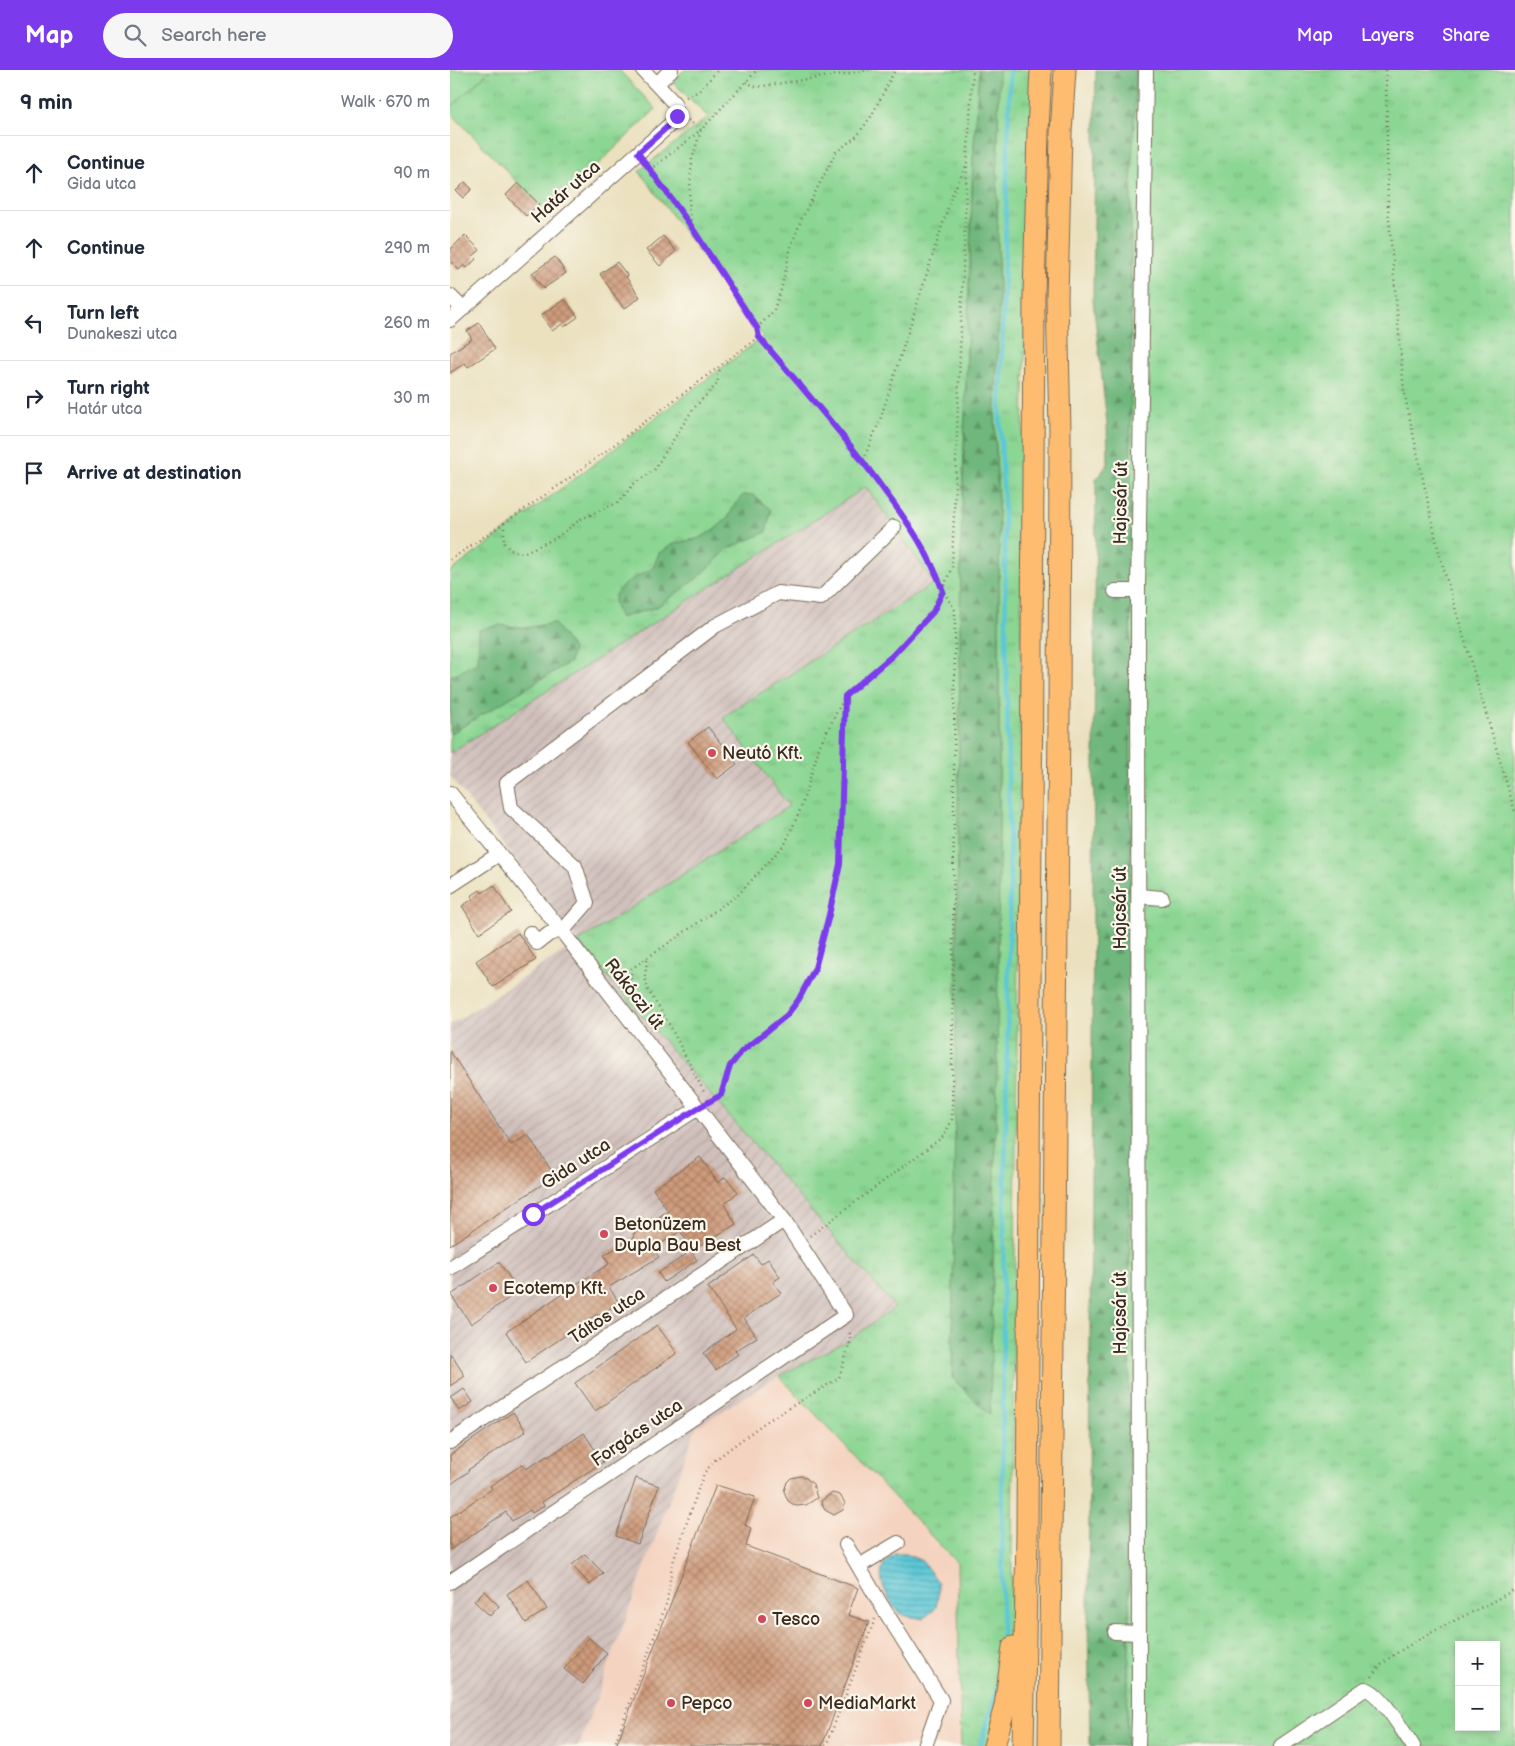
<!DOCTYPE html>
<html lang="en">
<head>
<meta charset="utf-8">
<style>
  :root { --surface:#fff; --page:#f6f6f7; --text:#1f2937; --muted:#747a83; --line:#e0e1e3; --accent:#7c3aed }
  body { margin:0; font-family:"Balsamiq Sans",sans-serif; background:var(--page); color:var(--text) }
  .controls { position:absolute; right:15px; bottom:15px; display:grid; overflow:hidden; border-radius:0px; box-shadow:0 2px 8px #0003 }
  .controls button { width:45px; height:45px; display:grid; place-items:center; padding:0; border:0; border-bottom:1px solid var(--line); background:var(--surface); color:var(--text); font:25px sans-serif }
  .stop { position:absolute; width:15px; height:15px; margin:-11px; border:4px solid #7c3aed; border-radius:50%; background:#fff }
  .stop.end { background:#7c3aed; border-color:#fff; box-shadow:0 1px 5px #0008 }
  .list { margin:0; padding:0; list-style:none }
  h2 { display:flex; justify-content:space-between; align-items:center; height:65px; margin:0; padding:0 20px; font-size:21px }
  h2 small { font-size:16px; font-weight:400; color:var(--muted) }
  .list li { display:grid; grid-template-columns:32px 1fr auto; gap:15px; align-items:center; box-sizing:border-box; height:75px; padding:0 20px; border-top:1px solid var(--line) }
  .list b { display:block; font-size:19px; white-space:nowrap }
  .list p { margin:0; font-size:16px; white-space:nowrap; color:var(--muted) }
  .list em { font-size:16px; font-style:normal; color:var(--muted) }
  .icon { flex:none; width:28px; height:28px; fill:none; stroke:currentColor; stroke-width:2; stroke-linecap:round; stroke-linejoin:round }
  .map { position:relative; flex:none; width:1065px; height:1676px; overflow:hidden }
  header { display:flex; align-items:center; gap:30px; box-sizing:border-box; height:70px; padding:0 25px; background:var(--accent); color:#fff }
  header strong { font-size:24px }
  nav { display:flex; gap:28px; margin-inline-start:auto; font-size:18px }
  .search { width:350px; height:45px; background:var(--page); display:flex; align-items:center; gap:12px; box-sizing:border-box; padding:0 18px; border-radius:28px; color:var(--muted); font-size:19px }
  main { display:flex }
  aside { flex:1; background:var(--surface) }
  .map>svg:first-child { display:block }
</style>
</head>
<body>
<header>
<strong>Map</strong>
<div class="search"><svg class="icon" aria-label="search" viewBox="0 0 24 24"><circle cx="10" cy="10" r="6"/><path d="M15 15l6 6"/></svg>Search here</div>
<nav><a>Map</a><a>Layers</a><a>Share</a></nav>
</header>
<main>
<aside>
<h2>9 min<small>Walk · 670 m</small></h2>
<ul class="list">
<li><svg class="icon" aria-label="ahead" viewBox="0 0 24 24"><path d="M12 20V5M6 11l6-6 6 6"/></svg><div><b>Continue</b><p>Gida utca</p></div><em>90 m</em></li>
<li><svg class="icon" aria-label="ahead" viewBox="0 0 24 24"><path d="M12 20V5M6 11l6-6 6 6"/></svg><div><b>Continue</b></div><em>290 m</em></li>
<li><svg class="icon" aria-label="left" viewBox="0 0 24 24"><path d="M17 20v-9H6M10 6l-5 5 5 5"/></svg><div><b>Turn left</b><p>Dunakeszi utca</p></div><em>260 m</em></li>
<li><svg class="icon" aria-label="right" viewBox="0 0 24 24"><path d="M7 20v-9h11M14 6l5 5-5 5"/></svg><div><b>Turn right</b><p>Határ utca</p></div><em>30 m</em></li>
<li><svg class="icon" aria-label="arrive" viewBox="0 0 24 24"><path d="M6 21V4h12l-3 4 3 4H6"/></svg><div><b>Arrive at destination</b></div></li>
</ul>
</aside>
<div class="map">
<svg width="1065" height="1676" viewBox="0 0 1065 1676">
  <defs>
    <pattern id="industrial-furrows" width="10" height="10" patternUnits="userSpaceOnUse" patternTransform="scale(1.25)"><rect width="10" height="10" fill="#d0c0bc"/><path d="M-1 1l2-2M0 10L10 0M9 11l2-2" fill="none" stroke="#b4a5a1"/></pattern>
    <pattern id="grass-tufts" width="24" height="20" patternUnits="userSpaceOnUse" patternTransform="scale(1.25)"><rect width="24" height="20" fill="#8bd693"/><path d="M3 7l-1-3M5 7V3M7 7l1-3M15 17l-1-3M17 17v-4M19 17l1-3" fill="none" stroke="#79b87e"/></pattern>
    <pattern id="forest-firs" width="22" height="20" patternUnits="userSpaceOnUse" patternTransform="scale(1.25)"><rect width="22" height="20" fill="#70b77d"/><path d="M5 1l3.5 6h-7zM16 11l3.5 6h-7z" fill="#5d9566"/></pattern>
    <pattern id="water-rules" width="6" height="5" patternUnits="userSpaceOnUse" patternTransform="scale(1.25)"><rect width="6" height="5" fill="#5cc7d6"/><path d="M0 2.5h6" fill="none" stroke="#4da2ad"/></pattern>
    <pattern id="building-cross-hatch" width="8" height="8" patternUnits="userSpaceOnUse" patternTransform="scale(1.25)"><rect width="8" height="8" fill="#cf9b7c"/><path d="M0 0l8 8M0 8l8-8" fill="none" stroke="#a97f65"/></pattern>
  </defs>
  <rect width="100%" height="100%" fill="#fbf7ec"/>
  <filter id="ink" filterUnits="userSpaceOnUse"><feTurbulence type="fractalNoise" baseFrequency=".02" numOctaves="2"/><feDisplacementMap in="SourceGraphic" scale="10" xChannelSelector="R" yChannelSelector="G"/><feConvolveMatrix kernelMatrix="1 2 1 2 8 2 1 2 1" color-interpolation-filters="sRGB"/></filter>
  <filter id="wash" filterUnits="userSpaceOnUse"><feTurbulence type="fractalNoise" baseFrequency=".0096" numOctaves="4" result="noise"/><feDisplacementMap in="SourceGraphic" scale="20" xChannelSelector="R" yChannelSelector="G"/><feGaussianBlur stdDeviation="1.12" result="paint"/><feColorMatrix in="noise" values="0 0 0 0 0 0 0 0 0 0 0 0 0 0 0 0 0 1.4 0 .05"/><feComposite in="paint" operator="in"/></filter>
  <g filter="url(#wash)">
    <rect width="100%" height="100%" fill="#ebe1bf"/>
    <path fill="#f4d3c0" d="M329,1306L507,1493L511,1676H129L246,1357Z"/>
    <path fill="url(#industrial-furrows)" d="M417,416L484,513L273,647L340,736L129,872L445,1237L401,1269L329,1306L246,1357L129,1676H0V955L128,872L0,706V683Z"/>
    <g fill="url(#grass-tufts)" stroke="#638058" fill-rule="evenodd">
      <path d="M40,0H169L206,39L97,143L0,42V38Z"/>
      <path d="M234,0H529L523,90L511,474L509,731L549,790V460L545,356L549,229L547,127L549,0H584L573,355L561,1590L538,1676H511L507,1493L329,1306L401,1269L445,1237L128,872L339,736L273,647L484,513L416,417L0,683V502L313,267L189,101L258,47L223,12Z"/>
      <path d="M686,0H1065V1676H676L679,1579L681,118ZM1009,1575H1046V1657H1009Z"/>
    </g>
    <g fill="url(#forest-firs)" stroke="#56704e">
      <path d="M529,0H549L547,127L549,229L545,356L549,460V790L547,1003L540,1345L502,1308L511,474L523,90Z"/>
      <path d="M646,0H686L681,118L679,1579L676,1676H640L638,1552L646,409L658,394L657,353L643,230Z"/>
      <path d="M293,425H303L321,440L316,462L278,479L249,507L207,537L170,548C168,542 163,534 164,529C165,516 192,504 203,498L209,483L223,474L250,468L265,459L278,448L285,434Z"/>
      <path d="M104,553L123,579L120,592L0,664V606L28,593L29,560L50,555L74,558Z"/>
    </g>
    <path fill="#8bd693" stroke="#638058" d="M0,0H40L0,38Z"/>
    <path fill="url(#water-rules)" stroke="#4c787a" d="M445,1484H456L472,1491L488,1512V1526L486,1538L473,1549C466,1547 456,1547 450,1543C445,1540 441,1532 438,1527C429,1509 427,1496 445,1484Z"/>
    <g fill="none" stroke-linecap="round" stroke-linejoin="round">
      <g stroke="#5cc7d6" stroke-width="4.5">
        <path d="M552,1586L553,1220L560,816L554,436L550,348L560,0"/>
        <path d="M530,1676L548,1616"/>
      </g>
    </g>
    <g id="blocks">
      <g fill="url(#building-cross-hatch)">
        <path d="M15,112L22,119L13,128L6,121Z"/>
        <path d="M68,113L89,134L76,146L56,125Z"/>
        <path d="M15,165L30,180L23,186L26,189L17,198L14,195L9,200L0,191V180Z"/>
        <path d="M213,166L226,181L210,196L196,180Z"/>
        <path d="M105,187L116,203L93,219L82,203Z"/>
        <path d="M167,192L178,206L176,207L190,227L174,239L150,204Z"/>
        <path d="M115,229L128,247L114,257L112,254L102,261L91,245Z"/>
        <path d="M29,253L45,279L18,297L15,293L0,303V283L22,269L17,261Z"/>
        <path d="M258,657L287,694L267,709L238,672Z"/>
        <path d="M44,815L61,842L29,863L12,836L23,829L21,826L30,820L32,823Z"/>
        <path d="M68,863L86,890L43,917L26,891Z"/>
        <path d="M0,981L61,1075L78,1065L105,1106L0,1175Z"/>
        <path d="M250,1087L268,1113L275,1107L288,1122L274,1134L286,1154L243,1180L230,1161L203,1179L209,1187L159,1217L169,1233L148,1246L147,1244L76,1292L56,1262L128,1213L159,1194L154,1185L185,1167L183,1164L218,1141L203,1119Z"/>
        <path d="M241,1181L247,1190L214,1212L208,1203Z"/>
        <path d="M304,1185L311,1194L318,1189L330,1207L323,1212L331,1223L294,1248L307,1267L285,1281L288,1284L266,1300L253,1283L286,1259L258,1217Z"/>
        <path d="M49,1192L69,1221L21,1254L1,1225Z"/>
        <path d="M207,1255L227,1283L145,1341L125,1313Z"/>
        <path d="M0,1283L15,1306L0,1316Z"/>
        <path d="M14,1319L23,1332L9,1341L1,1328Z"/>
        <path d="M63,1342L76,1361L18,1400L19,1401L0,1415V1385Z"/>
        <path d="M134,1363L153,1392L92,1432L94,1436L82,1443L80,1440L62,1451L56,1442L0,1480V1447L42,1419L40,1416L73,1394L76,1399L97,1386L98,1387Z"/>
        <path d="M351,1406L356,1408L363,1414L367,1428L356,1435L346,1436L338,1431L334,1421L337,1412L341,1408Z"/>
        <path d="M186,1408L209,1416L188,1474L166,1466Z"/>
        <path d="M266,1415L305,1427L295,1455L301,1458L296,1476L408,1518L398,1545L419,1552L372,1676H166Z"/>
        <path d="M382,1423L390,1425L395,1433L393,1440L384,1445L375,1440L371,1431Z"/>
        <path d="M135,1484L153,1503L140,1515L122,1495Z"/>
        <path d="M78,1510L97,1539L76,1553L57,1524Z"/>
        <path d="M34,1521L49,1536L40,1546L24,1531Z"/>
        <path d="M139,1568L157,1583L133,1614L114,1599Z"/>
      </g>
    </g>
  </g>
  <g filter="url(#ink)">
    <use href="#blocks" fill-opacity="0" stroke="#796a56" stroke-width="1"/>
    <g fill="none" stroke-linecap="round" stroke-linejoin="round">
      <g stroke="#796a56" stroke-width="16">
        <g id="minor">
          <path d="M207,14L221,0"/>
          <path d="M0,226L12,238"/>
          <path d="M0,250L224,51C228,44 227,39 224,33L193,0"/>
          <path d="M665,521H688"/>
          <path d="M0,723L111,860L334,1150L396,1245L0,1512"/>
          <path d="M0,816L49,784"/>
          <path d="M689,826L712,828"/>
          <path d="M80,863L87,873L99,864L111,860L116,857L137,833L125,796L61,738L57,713L265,556L328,523L371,528L444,457"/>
          <path d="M0,1198L248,1038"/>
          <path d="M0,1372L334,1150"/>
          <path d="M396,1475L430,1533L491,1630L475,1676"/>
          <path d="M409,1496L448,1473"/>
          <path d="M665,1562L689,1563"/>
          <path d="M688,1676L689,1646L688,521L696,0"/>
          <path d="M831,1676L915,1619C931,1622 953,1662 963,1676"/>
        </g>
      </g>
      <g stroke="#796a56" stroke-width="23">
        <g id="highway">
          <path d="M544,1676L555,1636L563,1577"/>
          <path d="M573,1676L577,1465L584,227L588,61L591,0"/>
          <path d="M599,1676L609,651L610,361L607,228L611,63L615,0"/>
        </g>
      </g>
      <g stroke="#796a56" stroke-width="2.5" stroke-dasharray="1 4" stroke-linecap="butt">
        <path d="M936,0L938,138L954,322L989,483L1065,742"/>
        <path d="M296,12L306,17L419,0"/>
        <path d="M236,27L249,21L268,0"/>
        <path d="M196,94L241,156L307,258L309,267L413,390L453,446"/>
        <path d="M200,100L251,60L238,50"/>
        <path d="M241,155L239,130L242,89L251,60L307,0"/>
        <path d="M307,258L323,242L331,220L341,176L352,148L386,82L407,66L422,45L445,0"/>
        <path d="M413,390L430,350L502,125L517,94L523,0"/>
        <path d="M54,453V473L60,480L73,483L106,468L131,449L169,432L184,414L204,400L243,339L267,314L270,297"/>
        <path d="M0,490L114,412L309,267"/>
        <path d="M197,890L195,906L198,920L218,952L255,1024"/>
        <path d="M181,929V899L288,825L335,774L351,738L370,675L395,626L442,586L483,542L502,497L517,94"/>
        <path d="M259,1031L271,1025L280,996L292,981L337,945L349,929L365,898L379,845L391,794L395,627"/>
        <path d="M360,1166L494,1066L502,1049L505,540L493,521L485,497L467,466L457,451"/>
        <path d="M922,1607C931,1591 947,1583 963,1573C996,1553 1032,1539 1065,1519"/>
        <path d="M164,1676L217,1532L222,1495L254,1403L266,1389L314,1353L389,1308L401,1269L399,1259"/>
        <path d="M376,1676L425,1549"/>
      </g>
      <use href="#minor" stroke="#fff" stroke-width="14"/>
      <use href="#highway" stroke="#fdbc70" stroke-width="21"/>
    </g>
  </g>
  <g fill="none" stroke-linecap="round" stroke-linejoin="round" filter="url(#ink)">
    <path stroke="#7c3aed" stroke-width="6" d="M83,1144L248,1038L271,1025L280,996L292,981L337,945L349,929L365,898L379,845L390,794L395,626L442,586L483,542L493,521C479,483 460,455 436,423C397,368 352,318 309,267L307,258L241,156L188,83L224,51L227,46"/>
  </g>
  <g fill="#d1495b" stroke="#fbf7ec" stroke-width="2">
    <circle cx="262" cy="683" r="5"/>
    <circle cx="154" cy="1164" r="5"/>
    <circle cx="43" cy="1218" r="5"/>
    <circle cx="312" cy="1549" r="5"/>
    <circle cx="221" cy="1633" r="5"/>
    <circle cx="358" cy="1633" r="5"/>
  </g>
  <g text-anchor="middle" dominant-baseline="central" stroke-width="4.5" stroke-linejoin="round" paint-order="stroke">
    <g font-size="18" fill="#3b2a1e" stroke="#fbf7ec">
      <text transform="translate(116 122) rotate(-41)">Határ utca</text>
      <text transform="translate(671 433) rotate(-89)">Hajcsár út</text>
      <text transform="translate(670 838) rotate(-90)">Hajcsár út</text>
      <text transform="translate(184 924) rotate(52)">Rákóczi út</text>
      <text transform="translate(126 1094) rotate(-33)">Gida utca</text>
      <text transform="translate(670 1243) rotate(-90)">Hajcsár út</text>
      <text transform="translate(157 1246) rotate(-34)">Táltos utca</text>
      <text transform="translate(187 1363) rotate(-34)">Forgács utca</text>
    </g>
    <g font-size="18" fill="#3b2a1e" stroke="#fbf7ec" text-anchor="start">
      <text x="272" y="683">Neutó Kft.</text>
      <text x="164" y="1154">Betonüzem<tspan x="164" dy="21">Dupla Bau Best</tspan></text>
      <text x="53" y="1218">Ecotemp Kft.</text>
      <text x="322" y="1549">Tesco</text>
      <text x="231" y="1633">Pepco</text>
      <text x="368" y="1633">MediaMarkt</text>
    </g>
  </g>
</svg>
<div class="controls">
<button>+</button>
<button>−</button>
</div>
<div class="stop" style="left:83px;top:1144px"></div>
<div class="stop end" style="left:227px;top:46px"></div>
</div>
</main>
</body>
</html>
